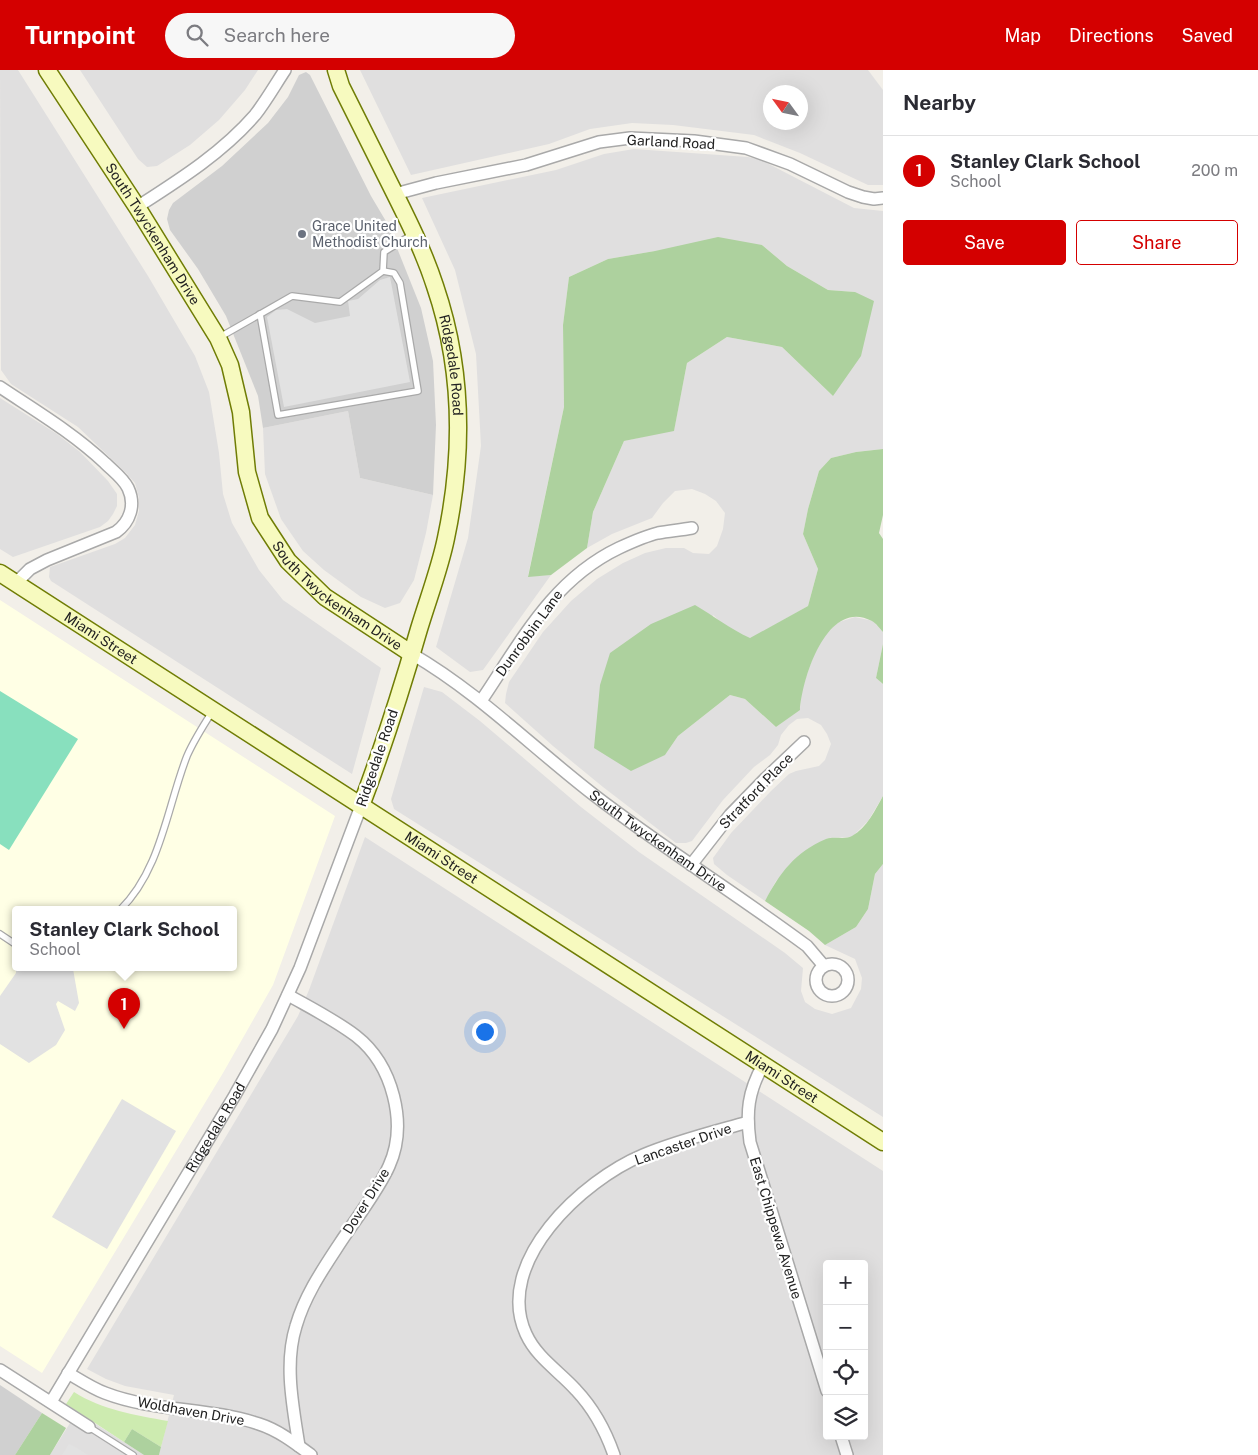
<!DOCTYPE html>
<html lang="en">
<head>
<meta charset="utf-8">
<style>
  :root { --surface:#fff; --page:#f7f7f7; --text:#2b2b33; --muted:#7c7c81; --line:#e1e1e2; --accent:#d40000 }
  body { margin:0; font-family:"Public Sans",sans-serif; background:var(--page); color:var(--text) }
  .controls { position:absolute; right:15px; bottom:15px; display:grid; overflow:hidden; border-radius:5px; box-shadow:0 5px 20px #0002 }
  .controls button { width:45px; height:45px; display:grid; place-items:center; padding:0; border:0; border-bottom:1px solid var(--line); background:var(--surface); color:var(--text); font:25px sans-serif }
  .compass { position:absolute; left:763px; top:15px; width:45px; height:45px; border-radius:50%; background:var(--surface); box-shadow:0 5px 20px #0002; rotate:303deg }
  .you { position:absolute; left:484px; top:961px; width:18px; height:18px; margin:-12px; border:4px solid #fff; border-radius:50%; background:#1a73e8; box-shadow:0 0 0 8px #1a73e833 }
  .badge { display:grid; place-items:center; width:32px; height:32px; border-radius:50%; background:var(--accent); color:#fff; font-size:16px; font-weight:700 }
  .pin { position:absolute; translate:-50% -41px; filter:drop-shadow(0 1px 2px #0008) }
  .pin::after { content:''; position:absolute; top:26px; width:18px; height:15px; background:inherit; clip-path:polygon(0 0,100% 0,50% 100%) }
  .popup { position:absolute; left:12px; top:836px; width:225px; height:65px; box-sizing:border-box; display:grid; place-content:center; border-radius:5px; background:var(--surface); filter:drop-shadow(0 1px 4px #0005); font-size:16px; white-space:nowrap; color:var(--muted) }
  .popup b { font-size:19px; color:var(--text) }
  .popup::after { content:''; position:absolute; left:50%; top:100%; margin-left:-10px; border:10px solid transparent; border-top-color:var(--surface) }
  .list { margin:0; padding:0; list-style:none }
  h2 { display:flex; justify-content:space-between; align-items:center; height:65px; margin:0; padding:0 20px; font-size:21px }
  h2 small { font-size:16px; font-weight:400; color:var(--muted) }
  .list li { display:grid; grid-template-columns:32px 1fr auto; gap:15px; align-items:center; box-sizing:border-box; height:70px; padding:0 20px; border-top:1px solid var(--line) }
  .list b { display:block; font-size:19px; white-space:nowrap }
  .list p { margin:0; font-size:16px; white-space:nowrap; color:var(--muted) }
  .list em { font-size:16px; font-style:normal; color:var(--muted) }
  .actions { display:flex; gap:10px; padding:15px 20px }
  .actions a { flex:1; padding:11px 0; border:1px solid var(--accent); border-radius:5px; text-align:center; font-size:18px; color:var(--accent) }
  .actions .main { background:var(--accent); color:#fff }
  .icon { flex:none; width:28px; height:28px; fill:none; stroke:currentColor; stroke-width:2; stroke-linecap:round; stroke-linejoin:round }
  .map { position:relative; flex:none; width:883px; height:1385px; overflow:hidden }
  header { display:flex; align-items:center; gap:30px; box-sizing:border-box; height:70px; padding:0 25px; background:var(--accent); color:#fff }
  header strong { font-size:24px }
  nav { display:flex; gap:28px; margin-inline-start:auto; font-size:18px }
  .search { width:350px; height:45px; background:var(--page); display:flex; align-items:center; gap:12px; box-sizing:border-box; padding:0 18px; border-radius:28px; color:var(--muted); font-size:19px }
  main { display:flex }
  aside { flex:1; background:var(--surface) }
  .map>svg:first-child { display:block }
</style>
</head>
<body>
<header>
<strong>Turnpoint</strong>
<div class="search"><svg class="icon" aria-label="search" viewBox="0 0 24 24"><circle cx="10" cy="10" r="6"/><path d="M15 15l6 6"/></svg>Search here</div>
<nav><a>Map</a><a>Directions</a><a>Saved</a></nav>
</header>
<main>
<div class="map">
<svg width="883" height="1385" viewBox="0 0 883 1385">
  <rect width="100%" height="100%" fill="#f2efe9"/>
  <g fill="#e0dfdf" fill-rule="evenodd">
    <path d="M0,0H18L148,206L195,286L209,322L219,383L223,424L232,453L259,500L283,530L381,598L352,704L51,511L49,507L50,497L115,474L125,468L135,455L139,441V428L135,413L125,402L78,357L11,314L1,300Z"/>
    <path d="M80,0H258L245,20L219,50L190,75L157,96L147,97L138,89Z"/>
    <path d="M360,0H868L883,20V115H868L800,83L754,65L673,55L632,53L590,59L549,74L411,105ZM770,22H800V52H770Z"/>
    <path d="M634,79L748,87L761,90L854,138L883,141V379L856,382L831,388L819,401L808,439L803,464L818,499L808,536L750,569L726,557L713,545L665,685L678,666L730,625L745,629L776,657L800,639L801,622L813,587L825,564L839,552L855,547L873,551L883,562V574L876,608L883,614V726L868,751L852,767L828,768L776,811L765,831L727,805L714,794L713,788L731,763L771,721L789,704L796,701L819,696L825,690L831,674L827,664L821,655L808,648L797,649L789,655L781,665L778,675L770,685L754,697L723,730L692,771L686,773H676L603,717L553,676L505,633L506,624L509,612L543,562L571,531L597,509L623,493L645,483L666,478H684L693,483L709,484L717,476L723,459L725,443L716,431L705,424L692,419L675,421L663,433L652,448L612,464L587,478L593,442L624,371L674,360L687,293L727,267L782,277L833,326L855,222L828,220L787,196L762,175L655,181L608,189L569,207L563,255L564,337L528,506L551,505L483,600L470,602L436,577L468,468L481,376L476,284L455,200L422,128L556,100L604,84Z"/>
    <path d="M0,328L57,364L80,382L108,411L117,424V436L113,444L108,451L100,457L13,487L0,479Z"/>
    <path d="M348,341L360,408L433,425L426,463L414,510L400,533L385,538L361,527L324,500L303,481L281,449L265,404L263,358Z"/>
    <path d="M424,617L442,622L480,651L581,737L639,782L785,883L803,898L801,921L805,932L815,939L832,944L851,938L861,919L862,908L855,889L825,875L856,857L868,839L875,804L883,794V1047L394,739L391,729Z"/>
    <path d="M365,767L883,1101V1385H159L174,1325L125,1316L106,1309L87,1299L298,946L309,920ZM827,1194H864V1366H827Z"/>
    <path d="M77,1342L144,1385H50Z"/>
  </g>
  <path fill="#ffffe5" fill-rule="evenodd" d="M0,530L335,746L273,915L223,1003L42,1303L0,1276ZM15,840H233V898H15Z"/>
  <g fill="#d0d0d0">
    <path d="M306,2L310,5L371,126L387,153L421,238L433,291L436,355L433,425L360,408L348,341L263,358L258,326L226,246L198,199L170,160L167,149L169,140L173,133L222,96L268,53L288,27L299,5Z"/>
    <path d="M0,1315L42,1343L15,1385H0Z"/>
  </g>
  <path fill="#cdebb0" d="M74,1322C102,1340 135,1345 168,1351L161,1377L132,1359L124,1372L66,1334Z"/>
  <g fill="#add19e">
    <path d="M718,167L762,175L787,196L828,220L855,222L874,231L861,286L833,326L782,277L727,267L687,293L674,361L624,371L593,442L587,478L551,505L528,507L564,337L563,255L569,207L608,189L655,181Z"/>
    <path d="M883,379V445L879,463L883,469V562C880,559 876,553 872,551C827,527 802,609 800,640L776,657L745,629L730,625L678,666L665,685L631,701L594,678L600,615L610,583L651,554L695,535C714,546 730,559 750,568L808,536L818,499L803,464L808,439L819,401L831,388L856,382Z"/>
    <path d="M883,574V614L876,608Z"/>
    <path d="M883,726V794L875,804L868,839L856,857L825,875L809,861L765,831C780,803 795,782 826,769C834,766 845,770 852,766C867,758 875,740 883,726Z"/>
    <path d="M42,1343L66,1358L50,1385H15Z"/>
    <path d="M132,1359L161,1377L159,1385H144L124,1372Z"/>
  </g>
  <path fill="#88e0be" d="M0,621L78,669L9,780L0,774Z"/>
  <g fill="#e2e2e2">
    <path d="M390,207L410,312L284,337L267,247L276,240L287,239L315,253L350,246L348,231L358,229L380,210Z"/>
    <path d="M16,898H71L73,899L79,933L75,941L58,931L56,934L65,960L56,975L29,993L0,974V926L16,903Z"/>
    <path d="M122,1029L176,1061L107,1179L52,1147Z"/>
    <path d="M69,1374L77,1378L88,1385H62Z"/>
  </g>
  <g fill="none" stroke-linecap="round" stroke-linejoin="round">
    <g stroke="#a9a9a9" stroke-width="8">
      <g id="lane">
        <path d="M260,244L278,345L418,321L400,213L394,203L383,201"/>
        <path d="M220,267L292,226L340,232L383,201L384,182L413,164"/>
        <path d="M120,840C161,800 167,737 187,686C194,670 203,656 212,642"/>
        <path d="M0,864L15,874"/>
        <path d="M89,1357L133,1385"/>
      </g>
    </g>
    <g stroke="#a9a9a9" stroke-width="14">
      <g id="street">
        <path d="M395,124L436,113L526,95L599,72L630,68L694,71L746,78L790,94L848,122L863,127L874,129L883,128"/>
        <path d="M137,137C179,110 222,83 255,45C266,31 275,15 285,0"/>
        <path d="M0,317C36,341 73,363 105,393C113,401 123,408 128,418C136,435 130,452 116,462L47,490L30,499L16,513"/>
        <path id="s1" d="M412,584C479,623 533,678 594,725C663,778 737,824 807,876L824,896"/>
        <path d="M481,631C521,572 552,510 619,478C632,472 645,466 658,463C669,461 681,460 692,458"/>
        <path d="M691,795L730,745L766,708L804,672"/>
        <circle cx="832" cy="910" r="16"/>
        <path d="M288,925C311,938 335,950 356,966C393,995 408,1054 389,1096C378,1121 355,1150 340,1173C323,1199 305,1225 296,1256C284,1294 293,1337 299,1376"/>
        <path d="M763,995C748,1022 746,1042 750,1072L827,1321"/>
        <path d="M0,1300L89,1357"/>
        <path d="M68,1303C80,1310 92,1318 105,1323C154,1342 209,1337 259,1354C278,1360 295,1373 311,1385"/>
        <path id="s2" d="M51,1332L235,1025L272,959L300,898L361,736"/>
        <path d="M841,1366L847,1385"/>
        <path d="M614,1385C606,1362 593,1338 576,1320C559,1301 537,1288 526,1264C493,1192 583,1110 643,1085C676,1071 713,1062 748,1052"/>
      </g>
    </g>
    <g stroke="#707d05" stroke-width="19">
      <g id="secondary">
        <path id="s3" d="M47,0L137,137L218,268L230,295L241,342L247,402L260,448L288,491L325,527L412,584"/>
        <path id="s4" d="M336,0L341,16C358,50 375,84 392,118C408,150 424,182 435,216C463,298 464,383 446,468C440,498 428,529 419,559C402,618 383,678 361,736"/>
        <path id="s5" d="M0,503L883,1072"/>
      </g>
    </g>
    <use href="#lane" stroke="#fff" stroke-width="5.5"/>
    <use href="#street" stroke="#fff" stroke-width="11"/>
    <use href="#secondary" stroke="#f7fabf" stroke-width="16"/>
  </g>
  <circle fill="#6b7280" stroke="#fff" stroke-width="2" cx="302" cy="164" r="5"/>
  <g text-anchor="middle" dominant-baseline="central" stroke-width="4.5" stroke-linejoin="round" paint-order="stroke">
    <g font-size="14" fill="#222" stroke="#fff">
      <text transform="translate(671 72) rotate(3)">Garland Road</text>
      <text stroke="none"><textPath href="#s3" startOffset="195">South Twyckenham Drive</textPath></text>
      <text stroke="none"><textPath href="#s4" startOffset="319">Ridgedale Road</textPath></text>
      <text stroke="none"><textPath href="#s3" startOffset="615">South Twyckenham Drive</textPath></text>
      <text transform="translate(529 563) rotate(-54)">Dunrobbin Lane</text>
      <text stroke="none"><textPath href="#s5" startOffset="120">Miami Street</textPath></text>
      <text transform="translate(377 688) rotate(-71)">Ridgedale Road</text>
      <text transform="translate(756 721) rotate(-46)">Stratford Place</text>
      <text stroke="none"><textPath href="#s1" startOffset="309">South Twyckenham Drive</textPath></text>
      <text stroke="none"><textPath href="#s5" startOffset="525">Miami Street</textPath></text>
      <text stroke="none"><textPath href="#s5" startOffset="930">Miami Street</textPath></text>
      <text stroke="none"><textPath href="#s2" startOffset="320">Ridgedale Road</textPath></text>
      <text transform="translate(683 1074) rotate(-19)">Lancaster Drive</text>
      <text transform="translate(366 1131) rotate(-58)">Dover Drive</text>
      <text transform="translate(776 1158) rotate(73)">East Chippewa Avenue</text>
      <text transform="translate(191 1341) rotate(10)">Woldhaven Drive</text>
    </g>
    <g font-size="14" fill="#5b616d" stroke="#fff" text-anchor="start">
      <text x="312" y="156">Grace United<tspan x="312" dy="16">Methodist Church</tspan></text>
    </g>
  </g>
</svg>
<div class="controls">
<button>+</button>
<button>−</button>
<button><svg class="icon" aria-label="locate" viewBox="0 0 24 24"><circle cx="12" cy="12" r="6"/><path d="M12 2v4M12 18v4M2 12h4M18 12h4"/></svg></button>
<button><svg class="icon" aria-label="layers" viewBox="0 0 24 24"><path d="M12 4l9 5-9 5-9-5zM3 14l9 5 9-5"/></svg></button>
</div>
<svg class="compass" viewBox="-18 -18 36 36"><path d="M0-13l5 13h-10z" fill="#e53935"/><path d="M0 13l5-13h-10z" fill="#7c7c81"/></svg>
<div class="you"></div>
<div class="pin badge" style="left:124px;top:959px">1</div>
<div class="popup"><b>Stanley Clark School</b>School</div>
</div>
<aside>
<h2>Nearby<small></small></h2>
<ul class="list">
<li><span class="badge">1</span><div><b>Stanley Clark School</b><p>School</p></div><em>200 m</em></li>
</ul>
<div class="actions"><a class="main">Save</a><a>Share</a></div>
</aside>
</main>
</body>
</html>
